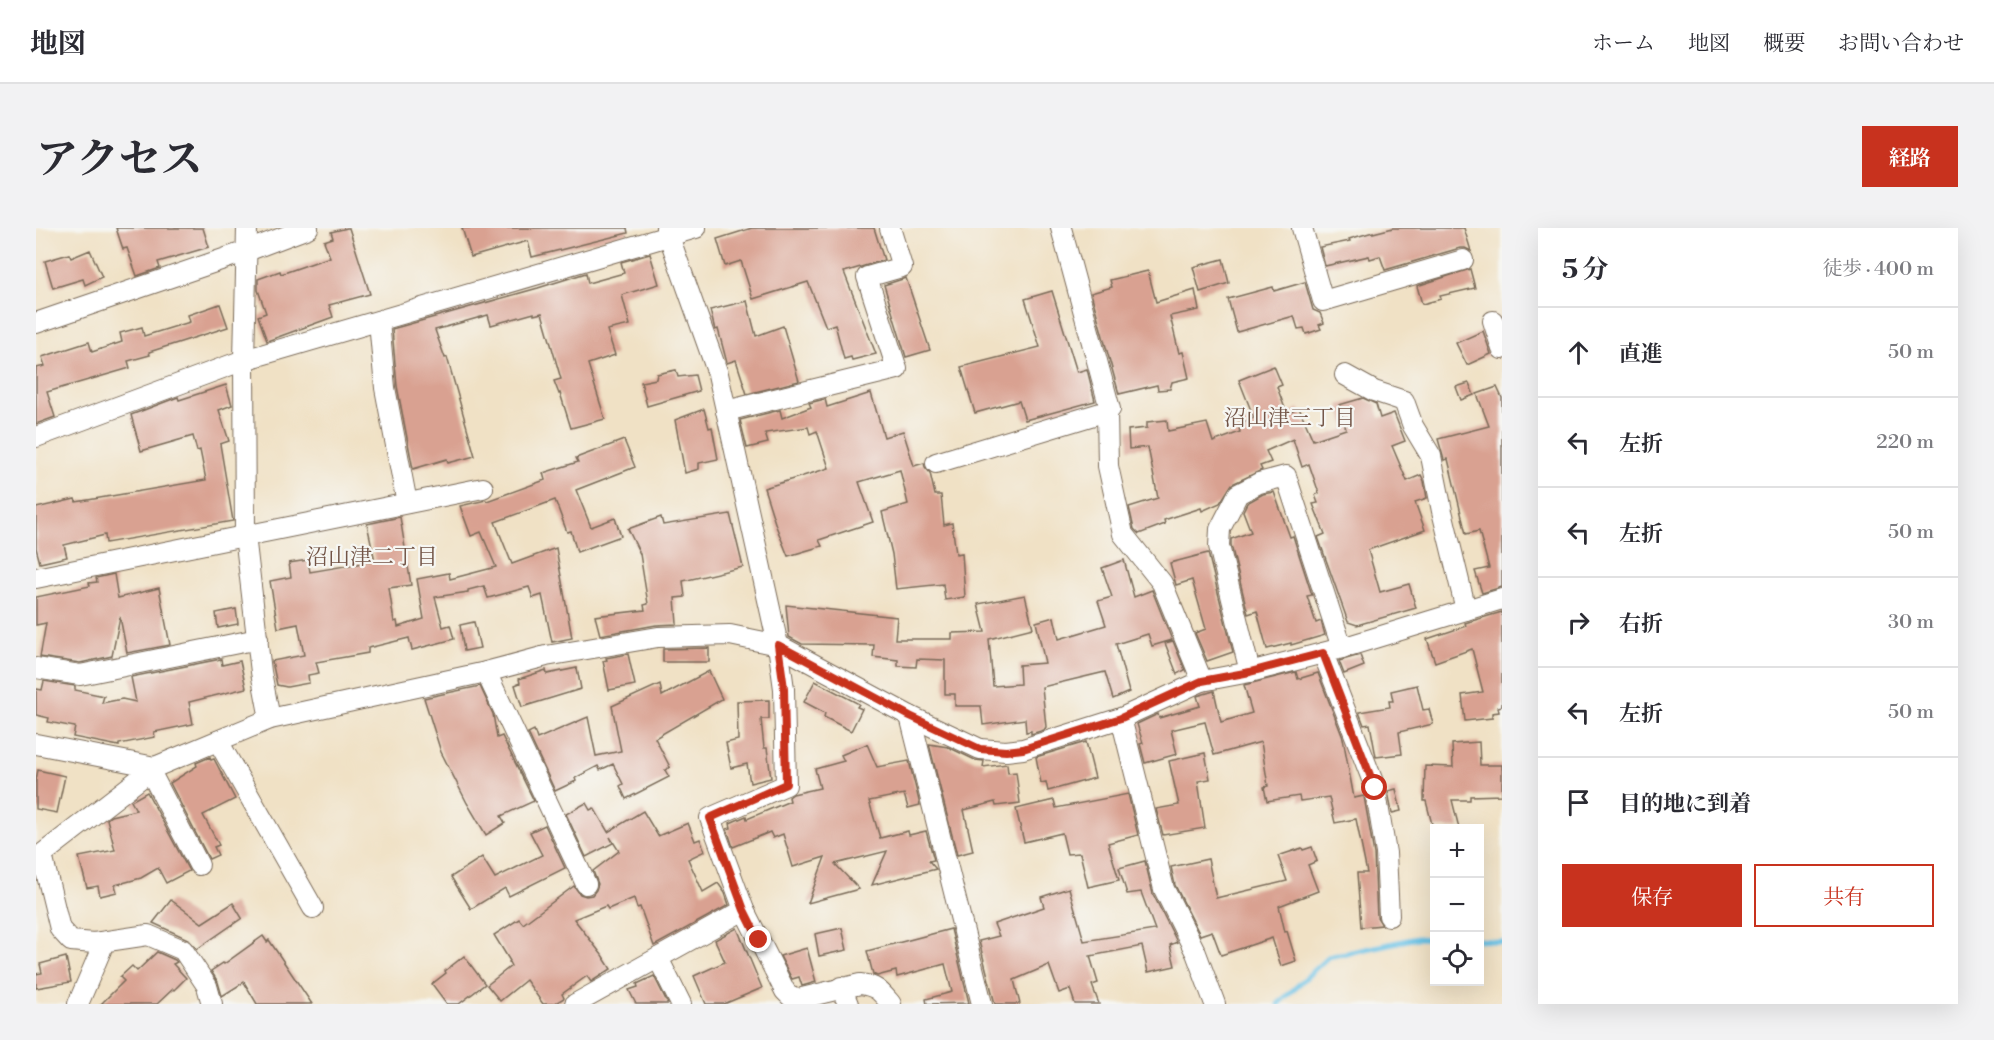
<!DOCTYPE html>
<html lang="ja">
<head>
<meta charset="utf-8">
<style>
  :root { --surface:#fff; --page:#f2f2f3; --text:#2b2b33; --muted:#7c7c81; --line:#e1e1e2; --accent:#c8321e }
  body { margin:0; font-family:"Libre Bodoni","Noto Serif JP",serif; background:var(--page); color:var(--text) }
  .controls { position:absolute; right:18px; bottom:18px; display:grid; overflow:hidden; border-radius:0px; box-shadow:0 6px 24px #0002 }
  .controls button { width:54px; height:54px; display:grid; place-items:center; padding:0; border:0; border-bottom:2px solid var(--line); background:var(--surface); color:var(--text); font:30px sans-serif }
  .stop { position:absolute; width:18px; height:18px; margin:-14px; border:4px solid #c8321e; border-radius:50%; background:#fff }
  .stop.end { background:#c8321e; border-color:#fff; box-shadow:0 2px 6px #0008 }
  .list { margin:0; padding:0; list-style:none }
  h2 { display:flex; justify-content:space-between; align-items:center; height:78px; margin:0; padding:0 24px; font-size:26px }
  h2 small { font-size:20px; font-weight:400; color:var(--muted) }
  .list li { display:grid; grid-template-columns:39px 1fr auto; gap:18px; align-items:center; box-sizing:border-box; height:90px; padding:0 24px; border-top:2px solid var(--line) }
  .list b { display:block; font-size:22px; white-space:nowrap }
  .list em { font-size:20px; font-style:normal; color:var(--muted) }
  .actions { display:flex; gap:12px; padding:18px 24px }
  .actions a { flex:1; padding:14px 0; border:2px solid var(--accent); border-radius:0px; text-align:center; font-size:21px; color:var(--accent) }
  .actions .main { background:var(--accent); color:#fff }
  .icon { flex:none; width:33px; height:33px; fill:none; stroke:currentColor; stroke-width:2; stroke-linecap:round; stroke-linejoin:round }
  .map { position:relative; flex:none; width:1466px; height:776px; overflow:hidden; border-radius:0px }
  header { display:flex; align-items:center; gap:36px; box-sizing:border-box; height:84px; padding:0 30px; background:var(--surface); border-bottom:2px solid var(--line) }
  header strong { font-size:28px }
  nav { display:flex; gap:33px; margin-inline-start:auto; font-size:21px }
  .intro { display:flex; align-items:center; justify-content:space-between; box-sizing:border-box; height:144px; padding:0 36px }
  h1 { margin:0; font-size:42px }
  .button { padding:15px 27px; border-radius:0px; background:var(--accent); color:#fff; font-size:21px; font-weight:700 }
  main { display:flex; gap:36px; padding:0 36px }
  aside { flex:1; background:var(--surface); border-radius:0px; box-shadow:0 6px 24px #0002 }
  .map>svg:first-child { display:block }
</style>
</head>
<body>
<header>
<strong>地図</strong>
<nav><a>ホーム</a><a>地図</a><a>概要</a><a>お問い合わせ</a></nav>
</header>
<div class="intro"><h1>アクセス</h1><a class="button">経路</a></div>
<main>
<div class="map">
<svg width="1466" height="776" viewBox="0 0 1466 776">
  <rect width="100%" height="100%" fill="#f6f6f2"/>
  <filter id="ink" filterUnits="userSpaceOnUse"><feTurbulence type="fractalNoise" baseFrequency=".0167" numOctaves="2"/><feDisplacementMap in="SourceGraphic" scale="12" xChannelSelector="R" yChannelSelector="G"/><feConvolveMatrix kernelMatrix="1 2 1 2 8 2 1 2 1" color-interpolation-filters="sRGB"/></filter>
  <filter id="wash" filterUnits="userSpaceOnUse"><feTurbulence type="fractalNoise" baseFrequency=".008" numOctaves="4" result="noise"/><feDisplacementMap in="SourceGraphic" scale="24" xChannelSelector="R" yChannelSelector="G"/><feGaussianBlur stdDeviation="1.35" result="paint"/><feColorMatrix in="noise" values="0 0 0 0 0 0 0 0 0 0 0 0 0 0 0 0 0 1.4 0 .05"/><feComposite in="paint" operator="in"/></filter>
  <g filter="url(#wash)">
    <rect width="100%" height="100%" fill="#f0e1c5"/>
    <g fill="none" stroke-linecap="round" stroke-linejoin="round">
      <g stroke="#69c2e6" stroke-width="5">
        <path d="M1444,712L1466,714"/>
        <path d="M1242,776L1292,729L1381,710L1398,711"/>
      </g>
    </g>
    <g id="blocks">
      <g fill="#d9a191">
        <path d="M80,0H167L173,19L122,34L124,40L101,48L91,20L87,21Z"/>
        <path d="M311,0H313L334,66L293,77L297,89L231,113L222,88L230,85L222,62V51L244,43L245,46L294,29L288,13L297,10L295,4Z"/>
        <path d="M426,0H591L592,5L496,29L492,13L435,29Z"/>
        <path d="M716,0H838L848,32L808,44L840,126L816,132L815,129L808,131L799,96L790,99L772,54L717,71L705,33L689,38L681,11Z"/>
        <path d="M1357,0H1428L1435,23L1429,20H1424L1349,42L1344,28L1334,31L1333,28L1289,38L1284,19L1314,13L1313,11L1337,4V5Z"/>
        <path d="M54,22L66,49L49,57L47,51L17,60L9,33L33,26L35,30Z"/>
        <path d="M614,26L623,56L586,67L594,97L571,102L579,127L552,136L569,191L535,200L524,165L523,166L518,153L525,151L506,85L498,87V85L455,97L452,87L399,102L409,130L411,129L439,228L412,235L411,231L377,241L361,158L356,101L502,60L550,45L552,55L588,45L585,34Z"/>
        <path d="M1187,31L1193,55L1164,64L1157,39Z"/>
        <path d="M1434,41L1439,60L1404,68L1405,71L1386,76L1381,58Z"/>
        <path d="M1112,43L1120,74L1159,62L1163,82L1134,88L1143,125L1147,124L1153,150L1136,154L1134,161L1122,162L1121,157L1083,166L1055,65L1076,59L1074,52Z"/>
        <path d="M870,50L894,122L870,129L848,57Z"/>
        <path d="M1269,54L1277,82L1284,85L1288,95L1283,97L1285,101L1270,106L1268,100L1262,101L1258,88L1201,104L1192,71L1237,59L1238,63Z"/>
        <path d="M1016,63L1041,144L1051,141L1059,173L989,192L983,173L939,185L925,139L1004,119L989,71Z"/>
        <path d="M711,73L720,108L747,98L763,153L711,166L700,132L691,135L682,101L679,102L674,82Z"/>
        <path d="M184,76L192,99L113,124L114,127L92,133L94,140L11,164L19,189L0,196V140L9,138L6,129L53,114L56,124L86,114L84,105L106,99L108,108L154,94L152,87Z"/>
        <path d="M1447,103L1455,126L1431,137L1420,115Z"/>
        <path d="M1238,138L1246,157L1241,159L1251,186L1263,180L1277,212L1310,201L1303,177L1327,170L1340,176L1344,190L1358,185L1369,213L1356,218L1371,253L1385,247L1388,253L1391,270L1379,274L1389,302L1332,322L1344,364L1373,356L1380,380L1321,397L1312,394L1282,309L1289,306L1277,276L1282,275L1279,267L1283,265L1273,236L1266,239L1257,211L1230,223L1235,234L1224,238L1226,242L1196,256L1184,275L1166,283L1165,280L1128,292L1129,296L1103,306L1098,301L1093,279L1122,270L1112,219L1093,221L1092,202L1111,200V194L1131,192L1132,203L1171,195L1177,214L1204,204L1202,196L1218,190L1203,152Z"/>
        <path d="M640,142L642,149L659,147L663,163L611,178L605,154L620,151L621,146Z"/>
        <path d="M1433,155L1438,167L1425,172L1420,159Z"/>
        <path d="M190,157L196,177L183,182L193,213L184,216L197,293L70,315L69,307L28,317L31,329L4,335L0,320V280L39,271L40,274L46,273L170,252L164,222L161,223L157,208L105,223L95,187L142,169L143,172Z"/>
        <path d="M1461,159L1466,170V359L1446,365L1439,343L1453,340L1443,303L1430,306L1412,231L1408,232L1402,211L1453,198L1441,166Z"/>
        <path d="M835,165L848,209L867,203L878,238L888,235L889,239L894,245L899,267H905L908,297L916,295L920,326L926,325L929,369L909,372L907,356L860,361L856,326L846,284L872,276L864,242L823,254L837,294L783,312L786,318L752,328L740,298L728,260L793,240L781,203L774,206L772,199L729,205L732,215L711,220L704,192L744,182L746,190L775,179L773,175L789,171L791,179Z"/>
        <path d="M668,181L673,200L676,199L682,231L663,235V241L649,245L639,192Z"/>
        <path d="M588,212L599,239L540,262L555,299L579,290L585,308L541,324L535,303L531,304L519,272L459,294L476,336L520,320L536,410L516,414L506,367L497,370L493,359L452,370L448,358L432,362V364L399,369L407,399L414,397L418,411L376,422L373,410L332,420V425L280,434L283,445L272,447L273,455L251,459L241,457L236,433L268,427L262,396L242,400L234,353L255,349L253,335L272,332L274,344L339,333L331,296L364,289L375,357L353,360L358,394L361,393L362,399L388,391L381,351L413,345L414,351L460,339L445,304L435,308L424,278L450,272L451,273L509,252L507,245L542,234L540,230Z"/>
        <path d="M1238,264L1254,309L1257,308L1276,367L1271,368L1280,395L1285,393L1289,407L1255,417V415L1231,421L1221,383L1212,386L1195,317V311L1215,304L1207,283L1211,275L1227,266Z"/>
        <path d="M694,286L707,339L647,353L649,369L639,370L641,396L620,397L564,407L559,388L609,382L608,377L612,376L604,326L592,301L625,289L627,297Z"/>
        <path d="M1172,325L1197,424L1171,433L1159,405L1170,401L1156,352L1140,357L1134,335Z"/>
        <path d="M1088,332L1098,369L1116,362L1136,412L1116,418L1112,406L1080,416L1093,464L1077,471L1069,444L1006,459L1010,499L1008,502L995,506V503L990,504L989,491L947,497L945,478H919V466H909V432L881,431L880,439L862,438V432L837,429L838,417L766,416L753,409L750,377L861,389L859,411H916V405L949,404L942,376L989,367L997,400L953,411L957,458L984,456L983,437L1009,435L1000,394L1018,389L1023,411L1070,397L1062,373L1076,369L1066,340Z"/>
        <path d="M78,346L82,370L123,360L134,417L91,425L84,389L76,428L44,435L4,429L10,395L0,397V369L54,358L53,355L61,354L60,350Z"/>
        <path d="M200,381L202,396L182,400L180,385Z"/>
        <path d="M1466,384V478L1462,479L1463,484L1456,485V490L1429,493L1426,467L1447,464L1436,421L1399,434L1391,411L1430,398L1429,395Z"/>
        <path d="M438,394L444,420L428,423L424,397Z"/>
        <path d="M1137,413L1149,442L1141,446L1129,415Z"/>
        <path d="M673,420V434H627V421Z"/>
        <path d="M592,426L599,457L573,462L567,433L571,432L570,430Z"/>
        <path d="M1324,427L1328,438L1308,446L1303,433Z"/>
        <path d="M185,431L186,437L204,433L210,460L153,474L157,496L118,504L119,509L83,516V518L37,509L39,499L12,494L13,490L0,487V461L6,462L8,453L39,458V462L68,468L66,475L86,471L100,474L95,449Z"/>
        <path d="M541,440L545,461L486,479L479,457L484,455L483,451L510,442L511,446Z"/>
        <path d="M673,443L686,471L619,510L634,539L629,542L633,549L590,571L584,558L587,556L577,536L564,542L562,538L539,550L540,553L519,563L492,505L498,502L501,511L552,489L560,528L585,523L576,478L624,456L626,468Z"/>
        <path d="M1260,444L1262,451L1282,445L1307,510L1318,570L1328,568L1338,626L1341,689L1346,697L1325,699L1321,645H1331L1320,591L1299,595L1293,569L1264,573L1263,568L1231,573L1228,559L1232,558L1225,514L1178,527L1169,494L1135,502L1141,526L1109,535L1104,516L1107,515L1101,496L1122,486L1123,490L1164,478L1161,468L1178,463L1185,494L1216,485L1208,457Z"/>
        <path d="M779,453L823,476L821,479L826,481L815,503L788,489L789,485L768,474Z"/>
        <path d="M1381,457L1387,482L1393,481L1397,496L1363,504L1366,526L1340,529L1334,496L1328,497L1323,484L1354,479L1353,473H1357L1355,463Z"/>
        <path d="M444,458L457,486L461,510L466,508L498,573L465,588L469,595L450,607L431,575L405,524L388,470Z"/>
        <path d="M733,472V491H725L728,520H731L735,550L714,555L711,536L695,540L690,515L702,512L701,473Z"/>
        <path d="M1050,514L1059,550L1012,563L1010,554L1005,555L1000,529Z"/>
        <path d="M1443,514L1444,537H1466V567L1434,568V572H1416L1423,600H1397L1390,573H1388L1389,538L1417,539L1416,516Z"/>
        <path d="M831,516L841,539L873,533L884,577L872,580L868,566L833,573L844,610L872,603L873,607L890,603L898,632L893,633L900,641L836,657L851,623L799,636L823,661L772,675L789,629L757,639L747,606L737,610L734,604L697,619L691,601L695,600L694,595L710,588L711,591L754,573L753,569L757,566L784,560L779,541L808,533L805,527Z"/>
        <path d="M893,516L912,519L939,532L948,533L947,539L971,536L972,545L980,544L984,575L960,578L959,574L928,582L937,623L921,627Z"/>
        <path d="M1169,525L1174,551L1162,553L1169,600L1127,607L1120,581L1143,577L1133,533Z"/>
        <path d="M174,529L175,532L178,531L199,571L167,587L183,617L178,619L182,627L173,631L134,555L161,538L160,535Z"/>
        <path d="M2,542L29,548L21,585L0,581V552Z"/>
        <path d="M1360,561L1365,583L1356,585L1352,563Z"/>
        <path d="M111,564L153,643L130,655L122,640L105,650L79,657L81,664L64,668L62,658L51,660L43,629L79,622L71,591L75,588L100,582L95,573Z"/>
        <path d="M1092,566L1102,607L1072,615L1083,652L1052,659L1044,625L1031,626L1026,605L988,614L980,581L1018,572L1020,580Z"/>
        <path d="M550,575L554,582L558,580L572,604L607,583L622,608L652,595L659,613L664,611L669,623L652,631L667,664L682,655L689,665L693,677L618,718L604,679L601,680L598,670L572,681L570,678L538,691L566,727L575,741L555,754L551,748L526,766L528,770L518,776H507L490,752L464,773L451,757L475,738L473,734L474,733L458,707L483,691L487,696L538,658L544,666L550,668L556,667L560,662L562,656L557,643L583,623L574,609L577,615L550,629L530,586Z"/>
        <path d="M509,597L529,640L473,668L469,660L435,681L415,649L446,629L459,650L506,627L494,604Z"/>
        <path d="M1276,619L1281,633L1272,637L1282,663L1243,678L1249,704L1251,703L1260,733L1245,738L1236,710L1185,727L1176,703L1164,707L1139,657L1135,639L1172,631L1180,670L1251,653L1242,628L1266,620L1267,622Z"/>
        <path d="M1109,633L1117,666L1141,714L1134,717L1139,738L1112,744L1106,718L1054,728L1062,755L1056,757L1063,776H1039L1034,761L1023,765L1013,737L978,752L984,776H959L943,713L963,708L958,696L1008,679L1005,669L1033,660L1048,713L1119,702L1105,664L1091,666L1083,640Z"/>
        <path d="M135,672L166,695L197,675L206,690L161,721L152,711L117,695Z"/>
        <path d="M701,700L726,760L688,776H670L658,748L689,734L679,712Z"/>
        <path d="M806,700L811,722L783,728L779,706Z"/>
        <path d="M915,701L933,775L891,776L890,771L916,764L909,736L861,749L860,743L841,748L837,746L831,723Z"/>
        <path d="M227,708L231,714L233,712L276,776H221L208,754L186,768L182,754L175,743L187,735L188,736Z"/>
        <path d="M771,720L780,754L766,758L763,749L756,751L744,728Z"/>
        <path d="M121,724L139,732L141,734L137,736L150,750L138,762L137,761L121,776H65L88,753L84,749L96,738L101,743Z"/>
        <path d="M428,728L449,756L423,776H411L396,756L410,745L409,743Z"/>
        <path d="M30,729L35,754L0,760V746L6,745L4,736Z"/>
        <path d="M618,748L632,776H600L593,762L602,759L601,756Z"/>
      </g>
    </g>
  </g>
  <g filter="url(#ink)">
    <use href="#blocks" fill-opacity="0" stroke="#7a6a58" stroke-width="1.5"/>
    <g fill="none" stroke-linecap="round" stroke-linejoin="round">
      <g stroke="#7a6a58" stroke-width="22">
        <g id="minor">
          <path d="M211,0L208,132L209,307L225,444L234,491"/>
          <path d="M630,0L682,146L742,417L748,461L750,557L674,590L708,682L749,763L758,772L824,756C841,758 844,763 855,776"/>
          <path d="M1025,0L1074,181L1071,183L1072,238L1087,306L1126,355L1166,453"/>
          <path d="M1266,0L1287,73L1427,32"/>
          <path d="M343,93L349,160L371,275"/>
          <path d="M1457,93L1466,121"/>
          <path d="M0,95L211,23L272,0"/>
          <path d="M1309,147L1338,163L1368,173L1377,198L1395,228L1406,283L1430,382"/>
          <path d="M690,183L861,141L831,49L866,39L854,0"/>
          <path d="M0,209L208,132L660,0"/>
          <path d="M900,235L1071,183"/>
          <path d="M0,350L447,260"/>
          <path d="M1287,425L1339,559L1350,625L1353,688"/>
          <path d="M0,440L44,447L222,411"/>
          <path d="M450,444L550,656"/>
          <path d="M1214,444L1183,318L1184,301L1202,266L1223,255L1250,248L1306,420"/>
          <path d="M874,488L946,776"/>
          <path d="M1085,490L1128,661L1160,725L1179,776"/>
          <path d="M182,513L277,680"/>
          <path d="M0,516L119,539"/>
          <path d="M114,543L163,637"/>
          <path d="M6,627L24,701L35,713L58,715L112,707L147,722L171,758L176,776"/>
          <path d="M0,631L119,539L234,491L450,444L510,428L622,409L694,407L742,417L874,488L944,521L970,523L987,521L1085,490L1166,453L1214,444L1306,420L1466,371"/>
          <path d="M622,730L645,776"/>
          <path d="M805,759L812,776"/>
          <path d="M42,776L65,722L66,714"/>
          <path d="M539,776L708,682"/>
        </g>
      </g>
      <use href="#minor" stroke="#fff" stroke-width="20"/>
    </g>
  </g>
  <g fill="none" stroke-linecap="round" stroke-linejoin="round" filter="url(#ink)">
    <path stroke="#c8321e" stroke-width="8" d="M723,712L708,682L674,590L750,556L748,460L742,417L874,488L944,521L970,523L987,521L1085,490L1166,453L1214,444L1287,425L1339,560"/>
  </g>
  <g text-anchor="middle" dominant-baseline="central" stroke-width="4.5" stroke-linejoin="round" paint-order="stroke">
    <g font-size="22" fill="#725446" stroke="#f6f6f2">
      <text x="1254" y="190">沼山津三丁目</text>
      <text x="336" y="329">沼山津二丁目</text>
    </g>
  </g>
</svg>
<div class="controls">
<button>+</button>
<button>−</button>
<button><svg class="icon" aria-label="locate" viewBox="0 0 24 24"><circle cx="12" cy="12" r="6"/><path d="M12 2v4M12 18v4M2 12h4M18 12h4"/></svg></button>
</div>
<div class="stop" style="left:1339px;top:560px"></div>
<div class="stop end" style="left:723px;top:712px"></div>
</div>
<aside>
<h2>5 分<small>徒歩 · 400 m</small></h2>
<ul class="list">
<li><svg class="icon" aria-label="ahead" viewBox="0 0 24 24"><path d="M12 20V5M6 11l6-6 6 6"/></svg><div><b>直進</b></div><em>50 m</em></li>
<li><svg class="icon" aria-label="left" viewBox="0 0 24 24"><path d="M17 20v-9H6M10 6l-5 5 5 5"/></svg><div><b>左折</b></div><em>220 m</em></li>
<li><svg class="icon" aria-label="left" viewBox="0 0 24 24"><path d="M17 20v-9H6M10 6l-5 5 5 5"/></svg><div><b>左折</b></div><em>50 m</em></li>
<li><svg class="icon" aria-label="right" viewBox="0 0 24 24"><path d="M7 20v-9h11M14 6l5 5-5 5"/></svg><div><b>右折</b></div><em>30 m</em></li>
<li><svg class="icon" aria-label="left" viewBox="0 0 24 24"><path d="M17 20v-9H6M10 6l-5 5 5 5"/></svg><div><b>左折</b></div><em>50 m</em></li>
<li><svg class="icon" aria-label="arrive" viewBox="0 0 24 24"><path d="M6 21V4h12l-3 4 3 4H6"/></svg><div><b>目的地に到着</b></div></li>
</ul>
<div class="actions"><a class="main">保存</a><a>共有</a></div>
</aside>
</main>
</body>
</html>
